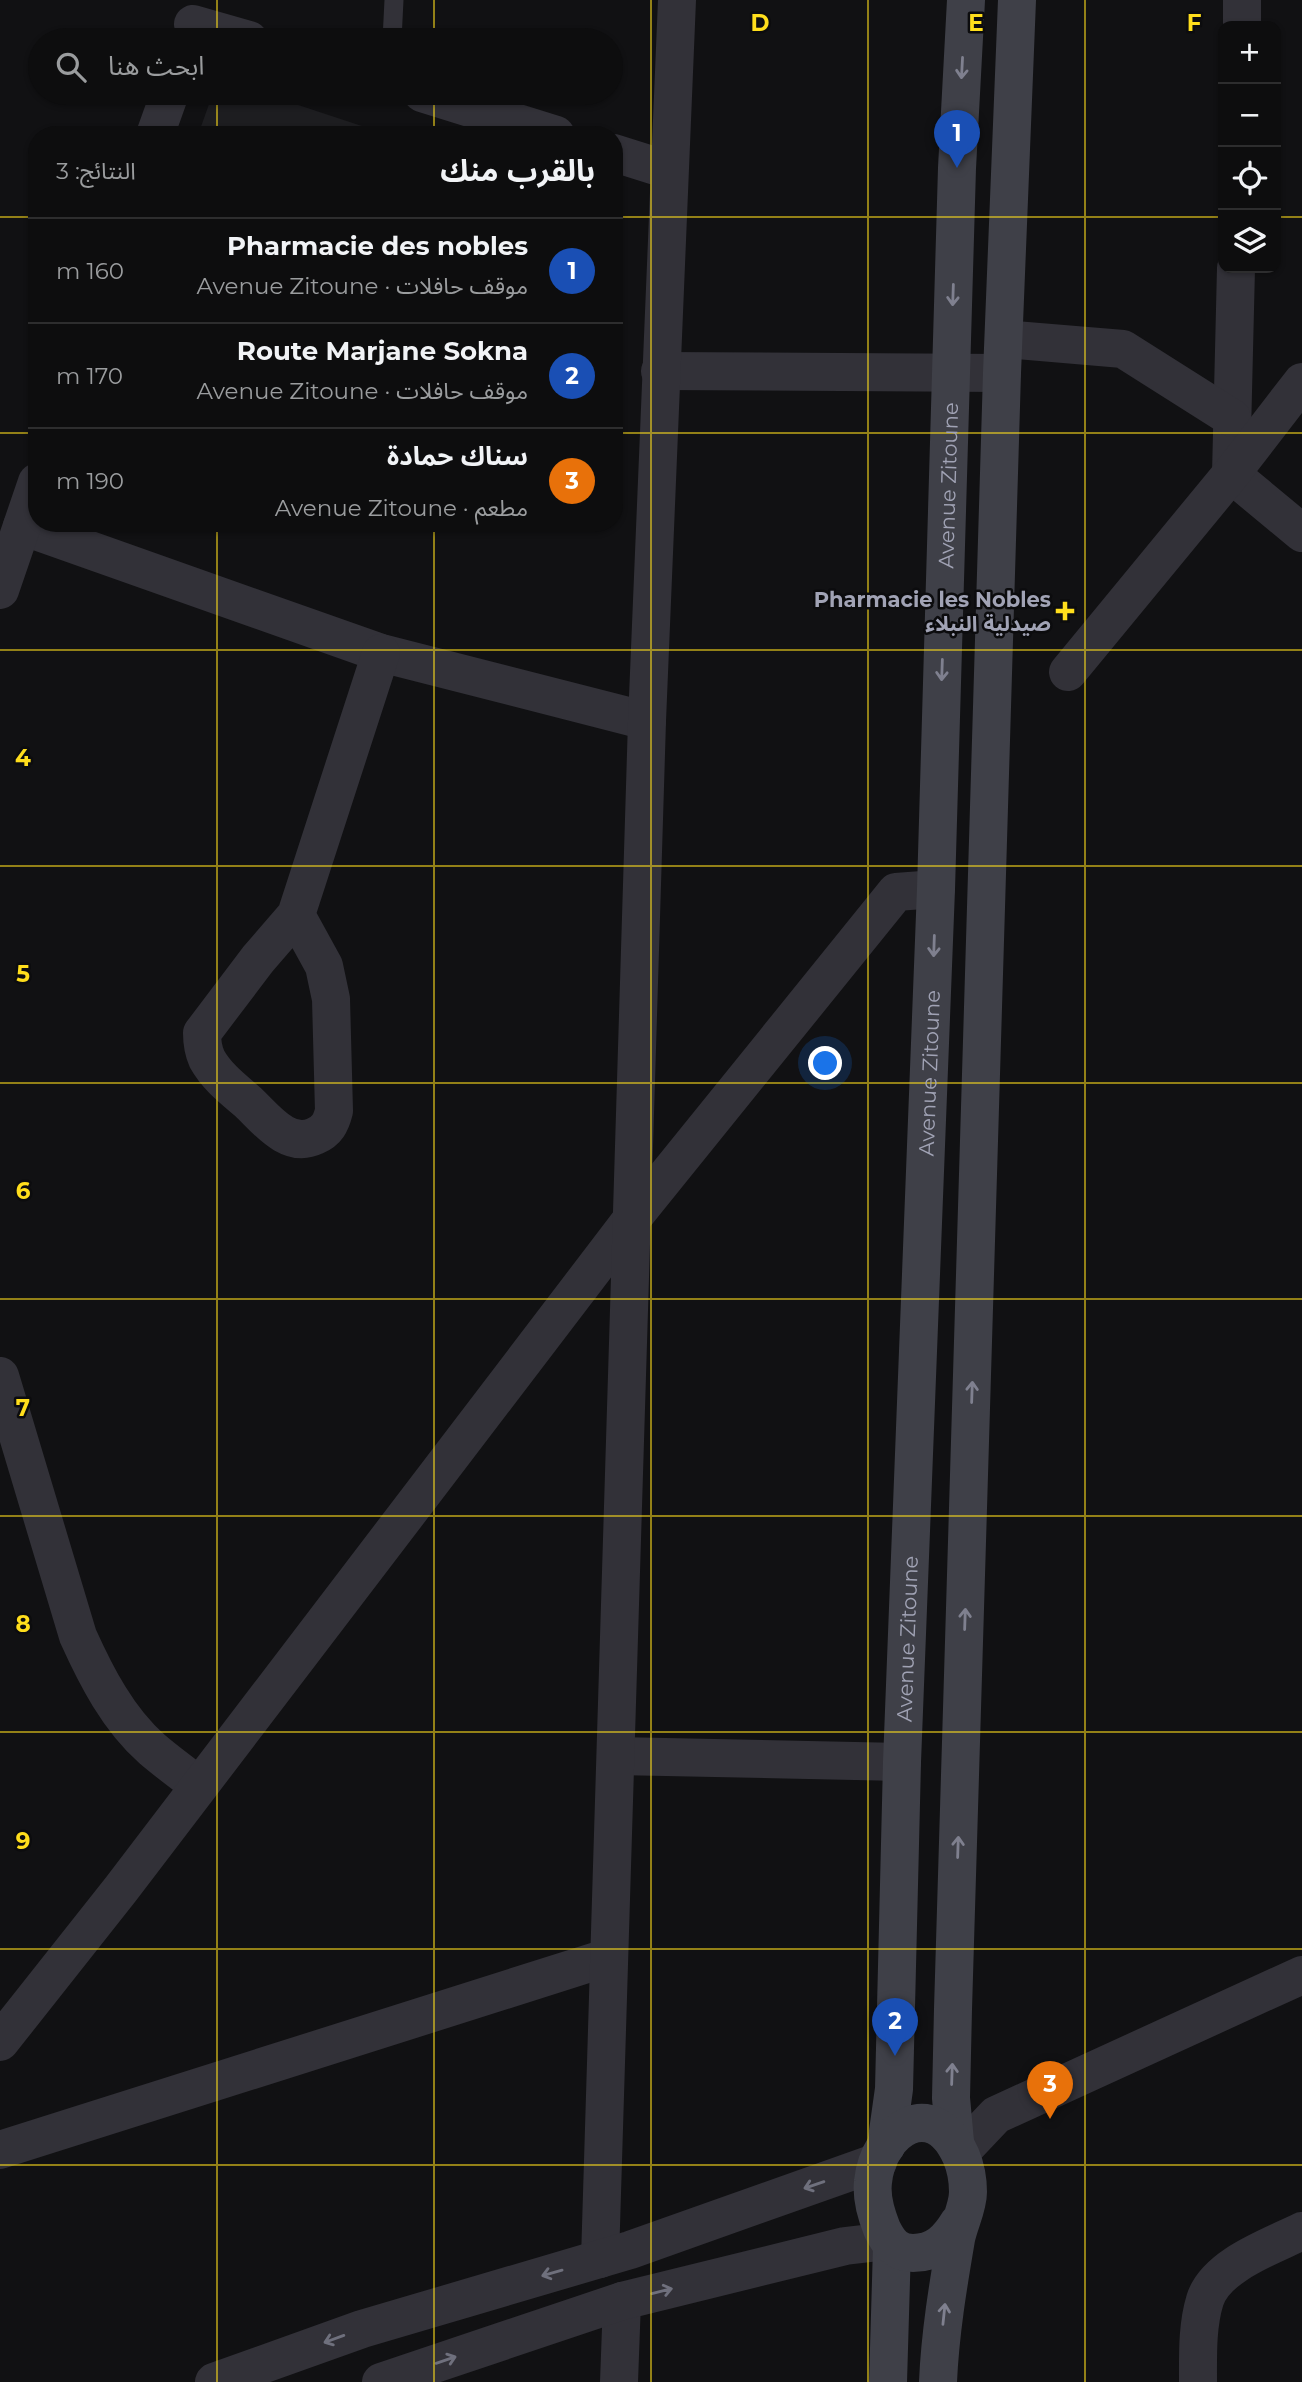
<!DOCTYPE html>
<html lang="ar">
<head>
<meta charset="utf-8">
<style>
  :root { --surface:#0d0d0e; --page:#161617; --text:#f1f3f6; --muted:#9a9c9e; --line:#2d2d2e; --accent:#0f766e }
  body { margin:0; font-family:Montserrat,"Noto Sans Arabic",sans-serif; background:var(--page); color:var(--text); direction:rtl }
  .controls { position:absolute; right:21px; top:21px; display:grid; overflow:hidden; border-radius:14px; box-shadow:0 2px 5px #0004 }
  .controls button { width:63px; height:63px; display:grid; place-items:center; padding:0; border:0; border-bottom:2px solid var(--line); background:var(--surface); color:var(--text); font:35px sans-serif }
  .you { position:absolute; left:826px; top:1064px; width:24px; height:24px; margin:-18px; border:5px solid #fff; border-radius:50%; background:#1a73e8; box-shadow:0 0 0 10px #1a73e833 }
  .badge { display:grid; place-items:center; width:46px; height:46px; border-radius:50%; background:var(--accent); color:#fff; font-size:23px; font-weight:700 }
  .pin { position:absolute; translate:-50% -58px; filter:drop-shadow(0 2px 4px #0008) }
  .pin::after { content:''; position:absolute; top:37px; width:24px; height:21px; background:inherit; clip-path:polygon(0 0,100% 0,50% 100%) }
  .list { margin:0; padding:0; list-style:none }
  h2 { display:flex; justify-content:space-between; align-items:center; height:91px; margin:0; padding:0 28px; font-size:30px }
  h2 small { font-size:23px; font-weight:400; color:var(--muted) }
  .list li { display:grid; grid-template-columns:46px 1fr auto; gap:21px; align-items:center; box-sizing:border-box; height:105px; padding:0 28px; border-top:2px solid var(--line) }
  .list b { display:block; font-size:26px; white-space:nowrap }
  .list p { margin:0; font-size:23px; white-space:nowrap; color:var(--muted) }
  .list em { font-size:23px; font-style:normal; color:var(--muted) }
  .icon { flex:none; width:38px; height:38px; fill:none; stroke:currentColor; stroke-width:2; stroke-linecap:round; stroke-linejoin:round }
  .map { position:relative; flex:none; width:1302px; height:2382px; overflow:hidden; direction:ltr }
  .search { position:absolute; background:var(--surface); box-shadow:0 2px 5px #0004; left:28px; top:28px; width:595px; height:77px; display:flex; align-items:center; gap:18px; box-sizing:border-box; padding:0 24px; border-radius:38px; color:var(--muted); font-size:26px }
  .panel { position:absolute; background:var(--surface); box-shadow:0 2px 5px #0004; left:28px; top:126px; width:595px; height:406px; border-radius:28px; direction:rtl }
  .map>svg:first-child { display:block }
</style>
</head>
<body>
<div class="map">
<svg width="1302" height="2382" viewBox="0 0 1302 2382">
  <rect width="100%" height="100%" fill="#111113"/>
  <path fill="#1d1d20" d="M213,93H262L389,135H198Z"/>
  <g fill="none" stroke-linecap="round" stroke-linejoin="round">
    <path stroke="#323138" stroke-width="19" d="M392,40L394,0"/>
    <g stroke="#323138" stroke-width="38">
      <path d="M193,24L249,40"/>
      <path d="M1242,26V0"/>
      <path d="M422,93L556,135"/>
      <path d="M155,135L170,93"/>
      <path d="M614,153L668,170"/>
      <path d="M1236,268L1231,474L1302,533"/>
      <path d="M1004,339L1123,349L1232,418"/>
      <path d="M660,371L1002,373"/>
      <path d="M22,526L381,653L647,721"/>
      <path d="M0,590L37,482"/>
      <path d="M1068,672L1231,474L1302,382"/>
      <path d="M296,915L324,966L331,999L334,1111C331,1123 327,1131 315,1136C288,1149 266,1119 248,1102C233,1089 217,1077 207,1059C203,1050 202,1043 202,1033L258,959L296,915L381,653"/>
      <path d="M0,1376L78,1636C96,1676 118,1719 152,1749C167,1762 184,1774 199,1786"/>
      <path d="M616,1756L902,1762"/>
      <path d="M0,2042L121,1889L631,1220L896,892L936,889"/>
      <path d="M0,2150L609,1957"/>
      <path d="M600,2259L647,721L677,0"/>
      <path d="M619,2382L622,2301"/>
      <path d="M1198,2382C1198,2355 1197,2326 1205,2300C1216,2265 1272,2246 1302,2231"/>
    </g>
    <g stroke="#323138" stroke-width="38">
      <path d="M960,2153L996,2115L1302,1975"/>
      <path d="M214,2382L362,2329L630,2250L878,2162"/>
      <path d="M381,2382L622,2301L845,2246L888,2241"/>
    </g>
    <g stroke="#3f4048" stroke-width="38">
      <path d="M955,2142L951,2098L953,2009L1002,373L1017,0"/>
      <path id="s1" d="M886,2146L894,2089L902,1762L936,889L957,168L966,0"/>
      <path d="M888,2382L892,2247"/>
      <path d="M938,2382C940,2334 948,2286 956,2239C959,2224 968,2207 968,2192C968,2179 966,2168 961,2156C933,2094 878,2129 873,2182C871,2198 876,2214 882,2229C889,2243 896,2253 913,2253C936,2253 948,2240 959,2222"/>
    </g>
  </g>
  <defs><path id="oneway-shaft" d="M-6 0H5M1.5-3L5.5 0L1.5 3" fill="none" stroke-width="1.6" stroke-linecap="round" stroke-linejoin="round" transform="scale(1.75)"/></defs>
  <g stroke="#7f808f">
    <use href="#oneway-shaft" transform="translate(962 68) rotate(93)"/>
    <use href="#oneway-shaft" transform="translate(953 295) rotate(92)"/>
    <use href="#oneway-shaft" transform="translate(942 670) rotate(92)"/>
    <use href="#oneway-shaft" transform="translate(934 946) rotate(92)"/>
    <use href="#oneway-shaft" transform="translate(972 1392) rotate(-88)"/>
    <use href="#oneway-shaft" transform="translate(965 1619) rotate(-88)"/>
    <use href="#oneway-shaft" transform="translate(958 1847) rotate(-88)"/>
    <use href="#oneway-shaft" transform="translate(952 2074) rotate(-88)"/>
    <use href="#oneway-shaft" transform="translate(944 2314) rotate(-84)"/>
  </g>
  <g stroke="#6f707d">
    <use href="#oneway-shaft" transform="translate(814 2185) rotate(161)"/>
    <use href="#oneway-shaft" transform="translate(552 2273) rotate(164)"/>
    <use href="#oneway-shaft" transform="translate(662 2291) rotate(-14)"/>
    <use href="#oneway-shaft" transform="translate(334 2339) rotate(160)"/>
    <use href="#oneway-shaft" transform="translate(446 2360) rotate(-19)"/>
  </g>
  <path fill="none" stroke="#ffde1c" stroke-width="2" stroke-opacity="0.55" d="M217,0V40M434,0V40M651,0V2382M868,0V2382M1085,0V2382M217,93V135M434,93V135M0,217H37M614,217H1223M1276,217H1302M0,433H37M614,433H1302M217,523V2382M434,523V2382M0,650H1302M0,866H1302M0,1083H1302M0,1299H1302M0,1516H1302M0,1732H1302M0,1949H1302M0,2165H1302"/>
  <path fill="#ffde1c" stroke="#0c0c0e" stroke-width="2.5" d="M1061.5 600.5h7v7h7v7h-7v7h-7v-7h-7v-7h7z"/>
  <g text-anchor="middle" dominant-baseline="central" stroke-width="5" stroke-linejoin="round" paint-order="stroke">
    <g font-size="21" fill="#a1a3b5" stroke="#0c0c0e">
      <text stroke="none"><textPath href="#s1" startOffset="1662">Avenue Zitoune</textPath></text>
      <text stroke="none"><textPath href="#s1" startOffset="1074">Avenue Zitoune</textPath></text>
      <text stroke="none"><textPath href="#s1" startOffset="508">Avenue Zitoune</textPath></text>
    </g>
    <g font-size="21" font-weight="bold" fill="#a1a3b5" stroke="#0c0c0e" text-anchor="end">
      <text x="1051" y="599">Pharmacie les Nobles<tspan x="1051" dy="24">صيدلية النبلاء</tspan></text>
    </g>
  </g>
  <g font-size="23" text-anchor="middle" font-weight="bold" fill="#ffde1c" stroke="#0c0c0e" stroke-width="5" stroke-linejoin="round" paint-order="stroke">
    <text x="760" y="31">D</text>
    <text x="976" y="31">E</text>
    <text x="1194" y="31">F</text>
    <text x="23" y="766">4</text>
    <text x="23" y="982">5</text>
    <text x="23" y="1199">6</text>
    <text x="23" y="1416">7</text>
    <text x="23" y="1632">8</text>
    <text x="23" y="1849">9</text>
  </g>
</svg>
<div class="controls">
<button>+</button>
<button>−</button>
<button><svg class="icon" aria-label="locate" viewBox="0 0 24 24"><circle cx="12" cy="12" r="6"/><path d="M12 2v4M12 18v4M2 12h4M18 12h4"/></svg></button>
<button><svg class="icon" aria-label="layers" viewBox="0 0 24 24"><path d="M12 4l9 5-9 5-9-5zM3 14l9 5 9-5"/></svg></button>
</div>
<div class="you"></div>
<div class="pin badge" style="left:957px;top:168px;background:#1a4fb4">1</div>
<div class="pin badge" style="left:895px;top:2056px;background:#1a4fb4">2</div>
<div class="pin badge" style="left:1050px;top:2119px;background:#e8710a">3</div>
<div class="search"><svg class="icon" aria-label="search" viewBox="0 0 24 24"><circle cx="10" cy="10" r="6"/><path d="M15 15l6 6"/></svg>ابحث هنا</div>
<section class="panel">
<h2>بالقرب منك<small>النتائج: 3</small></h2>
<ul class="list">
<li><span class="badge" style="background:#1a4fb4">1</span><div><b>Pharmacie des nobles</b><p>موقف حافلات · Avenue Zitoune</p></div><em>160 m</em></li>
<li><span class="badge" style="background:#1a4fb4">2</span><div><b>Route Marjane Sokna</b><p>موقف حافلات · Avenue Zitoune</p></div><em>170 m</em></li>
<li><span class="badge" style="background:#e8710a">3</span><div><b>سناك حمادة</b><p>مطعم · Avenue Zitoune</p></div><em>190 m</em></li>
</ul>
</section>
</div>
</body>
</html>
